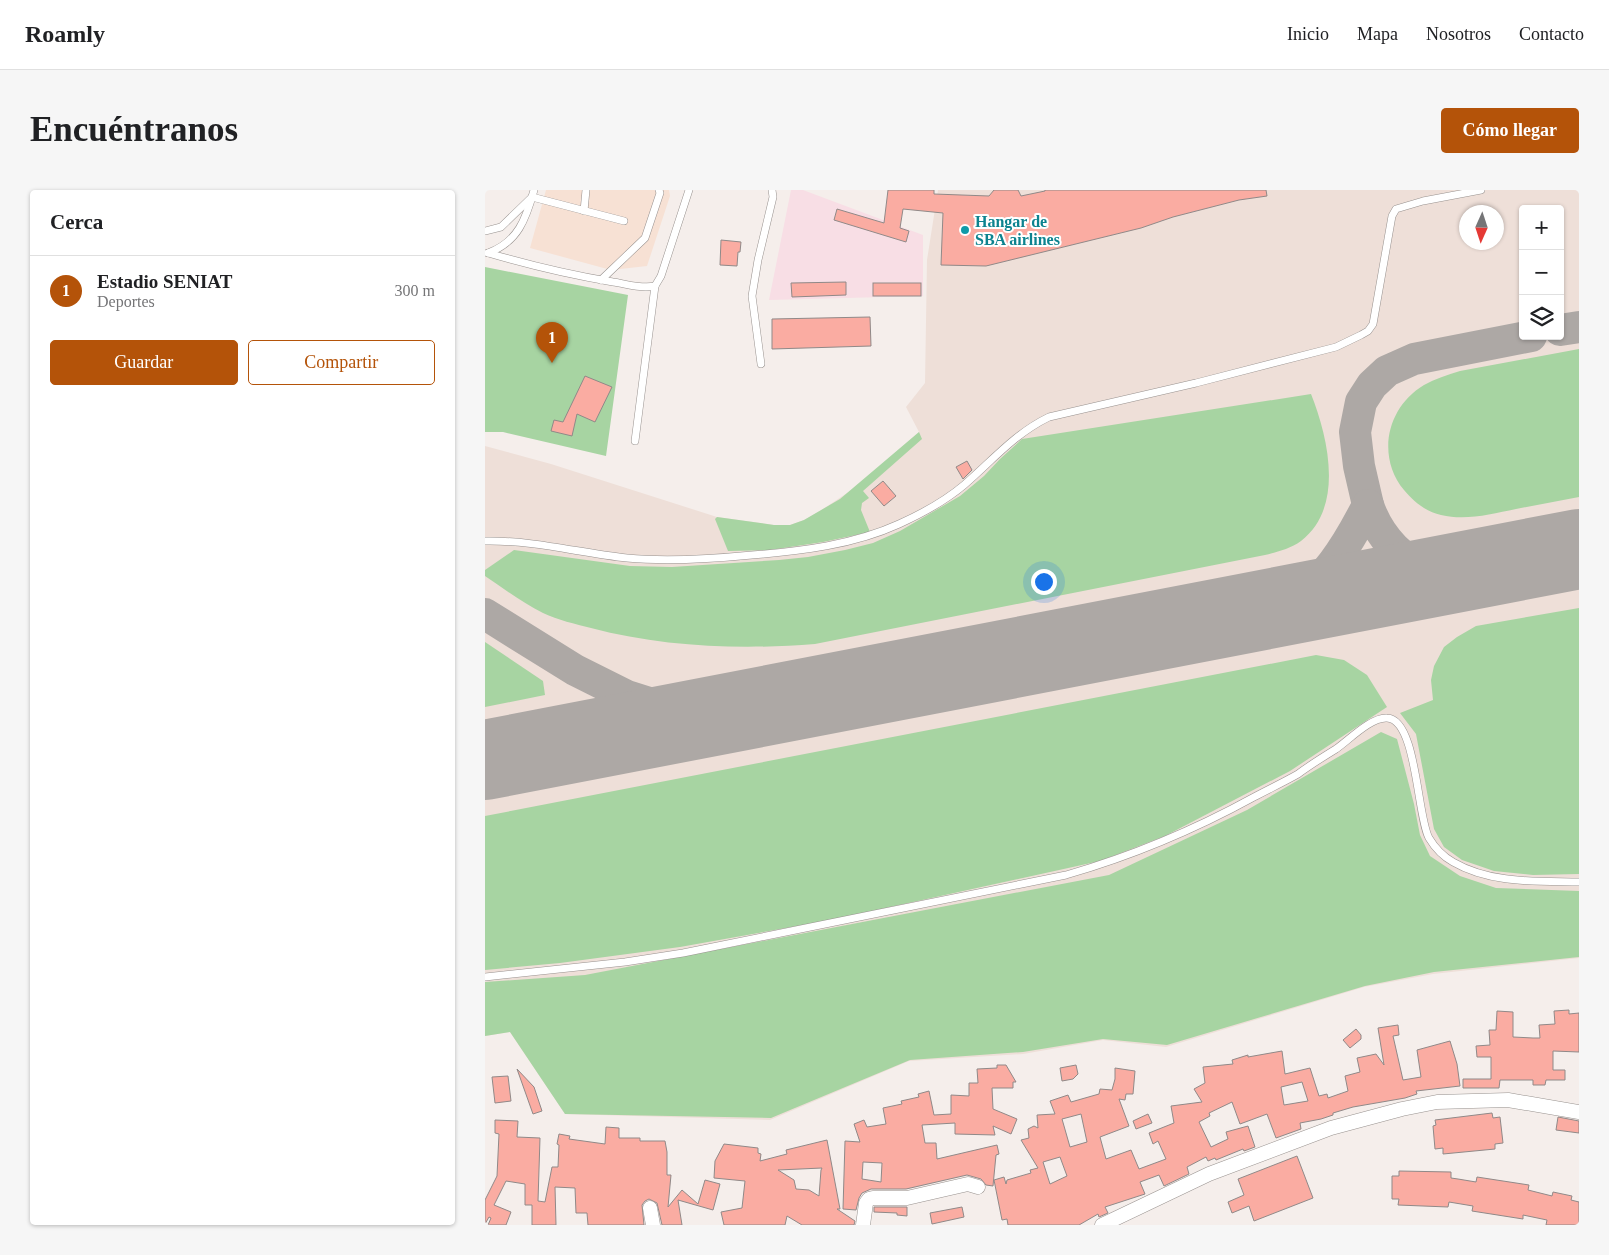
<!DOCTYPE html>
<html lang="es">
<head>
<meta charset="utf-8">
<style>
  :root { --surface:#fff; --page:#f6f6f6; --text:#202124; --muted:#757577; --line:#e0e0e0; --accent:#b45309 }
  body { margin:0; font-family:"Times New Roman",serif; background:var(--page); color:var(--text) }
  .controls { position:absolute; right:15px; top:15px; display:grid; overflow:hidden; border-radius:5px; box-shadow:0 1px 4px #0004 }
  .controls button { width:45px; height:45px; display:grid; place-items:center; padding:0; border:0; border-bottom:1px solid var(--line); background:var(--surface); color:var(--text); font:25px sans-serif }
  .compass { position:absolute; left:974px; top:15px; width:45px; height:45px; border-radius:50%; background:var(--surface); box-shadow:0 1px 4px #0004; rotate:183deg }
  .you { position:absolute; left:558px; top:391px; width:18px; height:18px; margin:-12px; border:4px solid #fff; border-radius:50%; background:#1a73e8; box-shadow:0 0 0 8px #1a73e833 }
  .badge { display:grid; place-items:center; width:32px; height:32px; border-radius:50%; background:var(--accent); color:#fff; font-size:16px; font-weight:700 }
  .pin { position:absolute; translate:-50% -41px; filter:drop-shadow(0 1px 2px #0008) }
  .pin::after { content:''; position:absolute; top:26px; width:18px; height:15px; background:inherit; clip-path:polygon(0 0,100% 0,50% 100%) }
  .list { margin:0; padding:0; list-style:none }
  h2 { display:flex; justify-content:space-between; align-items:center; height:65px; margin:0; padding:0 20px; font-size:21px }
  h2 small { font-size:16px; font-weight:400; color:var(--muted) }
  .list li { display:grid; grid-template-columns:32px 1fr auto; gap:15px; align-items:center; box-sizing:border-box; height:70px; padding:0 20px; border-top:1px solid var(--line) }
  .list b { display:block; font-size:19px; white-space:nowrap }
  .list p { margin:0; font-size:16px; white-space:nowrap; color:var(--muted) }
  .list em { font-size:16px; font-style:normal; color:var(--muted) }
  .actions { display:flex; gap:10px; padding:15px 20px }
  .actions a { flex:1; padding:11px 0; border:1px solid var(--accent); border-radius:5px; text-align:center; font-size:18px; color:var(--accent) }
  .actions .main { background:var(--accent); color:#fff }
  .icon { flex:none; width:28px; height:28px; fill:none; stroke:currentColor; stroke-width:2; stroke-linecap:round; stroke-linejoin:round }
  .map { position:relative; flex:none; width:1094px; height:1035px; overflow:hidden; border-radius:5px }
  header { display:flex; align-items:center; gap:30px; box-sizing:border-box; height:70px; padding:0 25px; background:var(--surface); border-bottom:1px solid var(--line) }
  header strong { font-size:24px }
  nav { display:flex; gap:28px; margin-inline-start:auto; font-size:18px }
  .intro { display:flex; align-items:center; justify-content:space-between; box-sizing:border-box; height:120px; padding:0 30px }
  h1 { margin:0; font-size:35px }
  .button { padding:12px 22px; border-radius:5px; background:var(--accent); color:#fff; font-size:18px; font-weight:700 }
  main { display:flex; gap:30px; padding:0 30px }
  aside { flex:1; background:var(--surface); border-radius:5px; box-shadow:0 1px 4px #0004 }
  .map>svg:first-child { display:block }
</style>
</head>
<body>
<header>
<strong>Roamly</strong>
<nav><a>Inicio</a><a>Mapa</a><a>Nosotros</a><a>Contacto</a></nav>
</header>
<div class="intro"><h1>Encuéntranos</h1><a class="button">Cómo llegar</a></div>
<main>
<aside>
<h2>Cerca<small></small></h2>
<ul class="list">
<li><span class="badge">1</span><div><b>Estadio SENIAT</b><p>Deportes</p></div><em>300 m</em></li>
</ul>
<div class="actions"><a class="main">Guardar</a><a>Compartir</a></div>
</aside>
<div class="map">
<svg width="1094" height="1035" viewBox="0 0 1094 1035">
  <rect width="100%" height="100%" fill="#f5eeeb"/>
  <path fill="#f7e1d4" d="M61,0H184L185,6L162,76L126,80L45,58Z"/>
  <path fill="#eedfd8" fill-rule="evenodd" d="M453,0H1094V768L948,784L879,797L681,857L618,850L538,864L424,871L285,930L80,924L25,842L0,846V256L66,274L232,327L289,335H305L319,330L335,321L368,299L434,242L421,217L440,193L442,70ZM1038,19H1075V146H1038ZM982,22H1012V52H982Z"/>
  <path fill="#f8dee5" d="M306,0H318L438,45V106L284,110Z"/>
  <g fill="#a7d4a2">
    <path d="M0,77L143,105L121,266L18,242H0Z"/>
    <path d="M1094,159V307C1073,311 1052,315 1031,319C1006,324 981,331 956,325C941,322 928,311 919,300C891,266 902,217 939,195C950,189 962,185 975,181Z"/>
    <path d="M826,204C843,247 860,317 816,351C805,359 792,362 780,365L330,454C256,460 178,457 106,438C90,434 73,430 58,423C38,413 19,399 0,386V380L29,360L145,376L187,377L294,370L323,367L360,360L388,353L415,341L475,306L499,286L515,269L537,249Z"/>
    <path d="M434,242L437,249L378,301L384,308L377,313L376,320L385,342L338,352L285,360L243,361L230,329L232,327L289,335H305L319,330L355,309Z"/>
    <path d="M1094,418V684L1048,685L1009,681L977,670L959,657L949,639L931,544L915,523L948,510L946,490L949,476L959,457L972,447L991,436Z"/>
    <path d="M0,452L58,491L60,505L0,517Z"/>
    <path d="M831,465L859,470L882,485L902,517L805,581L680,646L615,671L346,730L195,757L75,773L0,780V626Z"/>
    <path d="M896,542L912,549L929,614L935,645L945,666L975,686L1011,698L1094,701V767L949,782L880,796L682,855L618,849L538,862L425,870L286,928L80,924L25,842L0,846V792L100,785L624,685L762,620Z"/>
  </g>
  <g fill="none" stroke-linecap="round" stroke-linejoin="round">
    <g stroke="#ada8a5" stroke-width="32">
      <path d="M1075,140L1094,137"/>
      <path d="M883,315L874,276L870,242L876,212L887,195L902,181L929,169L1046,146"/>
      <path d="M798,416C839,396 863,354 883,315C893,345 919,377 953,382C959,383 966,382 972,382"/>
      <path d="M0,424L90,480L142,506L183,519L203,523H243"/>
    </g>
    <path stroke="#ada8a5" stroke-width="80" d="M0,570L1094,359"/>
  </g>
  <g fill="#faaca2" stroke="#908988" fill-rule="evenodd">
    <path d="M403,0H449V4L504,6L509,0H533L536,6L560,1V0H781L782,6L754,10L688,27L656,38L501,76L456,75L458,23L418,19L415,38L424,41L421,52L349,30L352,19L399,33Z"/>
    <path d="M236,50L256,52L255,62H253L252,76L235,75Z"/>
    <path d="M361,92V105L307,107L306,93Z"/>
    <rect x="388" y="93" width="48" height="13"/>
    <path d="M385,127L386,156L287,159V129Z"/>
    <path d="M100,186L127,197L110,232L92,224L87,246L66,241L69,230L78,232Z"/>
    <path d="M482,271L487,280L478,289L471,277Z"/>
    <path d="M398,291L411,306L399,316L386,301Z"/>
    <path d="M1084,820V824L1094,823V862L1068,861V880H1080V890H1061L1060,895H1048V890H1015L1014,898H978V889H1006V867H992L991,856L1005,855L1004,840H1011L1012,821L1028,822V847L1048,848H1055L1054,835L1070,834L1069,821Z"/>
    <path d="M913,835L914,845L908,846L918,890L936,887L932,860L965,851L972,874L975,896L931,901L932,904L920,908L868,917L848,923V925L836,929L815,933L816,939L791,948L782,924L755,934L747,912L724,923L725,926L714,932L726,957L743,949L741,942L763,936L770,957L759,961L758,959L731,970L730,968L723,971L721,967L702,977L704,984L679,996L674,985L655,992L660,1004L620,1017L623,1023L614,1027L613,1024L594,1035H523L522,1029L517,1030L509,990L519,987L521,994L522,990L546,983L545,980L553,978L536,950L544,948L543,939L549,936L553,938L552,925L570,924L565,911L583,905L586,912L614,904L615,899L627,900L630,889V878L650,881L648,904H641L640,910L634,909L644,936L615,947L621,969L646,960L654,979L681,969L673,951L668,954L664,943L689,933L686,916L717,912L709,899L720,893L718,877L748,874L747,870L763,865V867L797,861L800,884L825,878L834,906L842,904L843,908L863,901L860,886L875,882L872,868L891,864L899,875L893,838ZM817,892L823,911L799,915L796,897ZM596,924L602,952L585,957L577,929ZM575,967L582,986L565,994L558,972Z"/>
    <path d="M871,839L876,845V849L865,858L858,850Z"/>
    <path d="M512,875H521L531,892H528V898H507L508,919L532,929L526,944L508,936L510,945L470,944V933L437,935L440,953H451L452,969L512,955L514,964L511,965L508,996L501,995L496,989L482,985L421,999H386L377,1003L374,1008L371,1020L358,1019L360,951L375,952L369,934L379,930L382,937L401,934L398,918L417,914L416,911L434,907L433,904L444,901L449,925L466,924V905L484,906V893H493L492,879L512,878ZM378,972L397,973L396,992L377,989Z"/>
    <path d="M591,875L593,884L588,889L577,891L575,878Z"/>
    <path d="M32,879L49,897L57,921L48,924Z"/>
    <path d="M23,886L26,911L10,913L7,887Z"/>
    <path d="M1007,923L1008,928L1015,927L1018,953L1010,954V959L958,964V958L950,959L948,936L951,935L950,930Z"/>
    <path d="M663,924L667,933L651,939L648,931Z"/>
    <path d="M1073,927L1094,931V943L1071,940Z"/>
    <path d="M10,930L33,931L32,947L55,948L53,1011L60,1012L67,977H73L74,955L72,954L74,944L85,946L84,949L120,954L121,937L134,938V948H155V951H180L182,962V985H186L183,1017L197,1000L213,1014L220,990L235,994L228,1020L193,1010L197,1035H177L172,1013L164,1009L160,1011L157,1015L159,1035H103L102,1023H91L90,998L70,997L71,1035H47V1015H40V994L21,991L9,1015L26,1022L21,1035H3L6,1028L4,1027L0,1034V1010L12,986L14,944L10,943Z"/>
    <path d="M342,950L355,1019H352L370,1031L369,1035H317L302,1026L300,1035H239L236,1022L257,1018L260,991L229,988L230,971L239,954L273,958V963L276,964L275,971L302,964L301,960ZM337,978L336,980L334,1006L324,1000L311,999L309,990L293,980Z"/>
    <path d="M812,966L828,1008L769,1031L764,1016L747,1023L743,1012L759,1005L753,989Z"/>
    <path d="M914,981L966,982V988L973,989L991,992L992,987L1044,995L1043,1000L1067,1006L1068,1002L1087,1006L1086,1010L1094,1012V1035H1061L1062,1030L1038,1025V1029L987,1021L988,1016L964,1012L963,1017L913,1015L914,1009H907V986H914Z"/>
    <path d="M389,1017H422V1026L412,1025V1023L389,1022Z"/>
    <path d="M477,1017L479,1027L447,1034L445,1023Z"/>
  </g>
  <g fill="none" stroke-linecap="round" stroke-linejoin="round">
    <g stroke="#98928f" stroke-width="8">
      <g id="lane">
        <path d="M99,21L101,0"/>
        <path d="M0,41L16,37L47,7L139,31"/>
        <path d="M3,63C44,75 86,85 128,92C142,94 156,99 170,96L176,86L204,0"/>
        <path d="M3,63C33,52 41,29 49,0"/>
        <path d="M116,90L160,48L175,3L174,0"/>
        <path d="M276,174L267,106L273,70L288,7L287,0"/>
        <path d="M150,251L170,96"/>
        <path d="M0,351C48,350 95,363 142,368C184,372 226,369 267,365C316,361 368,355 414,334C436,324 460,311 479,295C507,271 529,244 564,227L711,193L851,157L876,145L883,141L888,134L907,26L911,19L938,11L996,0"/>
        <path d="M0,787L140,772L198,763L581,685C647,666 709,640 769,607C784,599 799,592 813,584C825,575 838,567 851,559C864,550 886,527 902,528C932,529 932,627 944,648C950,658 959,667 968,672C1006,694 1052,691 1094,692"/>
      </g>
    </g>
    <g stroke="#98928f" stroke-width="15">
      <g id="street">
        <path d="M165,1018L168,1035"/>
        <path d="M378,1035L381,1013L384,1009L388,1008H422L483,994L493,997"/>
        <path d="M617,1035L724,984L846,938L917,919L952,912L1023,910L1094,922"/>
      </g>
    </g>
    <use href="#lane" stroke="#fff" stroke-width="7"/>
    <use href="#street" stroke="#fff" stroke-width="14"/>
  </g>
  <circle fill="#0f9aa8" stroke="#fff" stroke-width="2" cx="480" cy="40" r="5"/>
  <g text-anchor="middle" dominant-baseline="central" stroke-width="4" stroke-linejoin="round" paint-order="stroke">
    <g font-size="16" font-weight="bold" fill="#0d838f" stroke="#fff" text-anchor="start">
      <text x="490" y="31">Hangar de<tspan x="490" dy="18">SBA airlines</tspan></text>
    </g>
  </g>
</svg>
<div class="controls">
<button>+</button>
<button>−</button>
<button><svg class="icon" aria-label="layers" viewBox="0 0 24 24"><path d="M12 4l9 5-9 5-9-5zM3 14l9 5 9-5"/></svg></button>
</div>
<svg class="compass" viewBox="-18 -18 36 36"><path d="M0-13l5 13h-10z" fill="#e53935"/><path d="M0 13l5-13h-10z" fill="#757577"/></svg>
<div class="you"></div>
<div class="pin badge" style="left:67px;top:173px">1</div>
</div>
</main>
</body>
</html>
